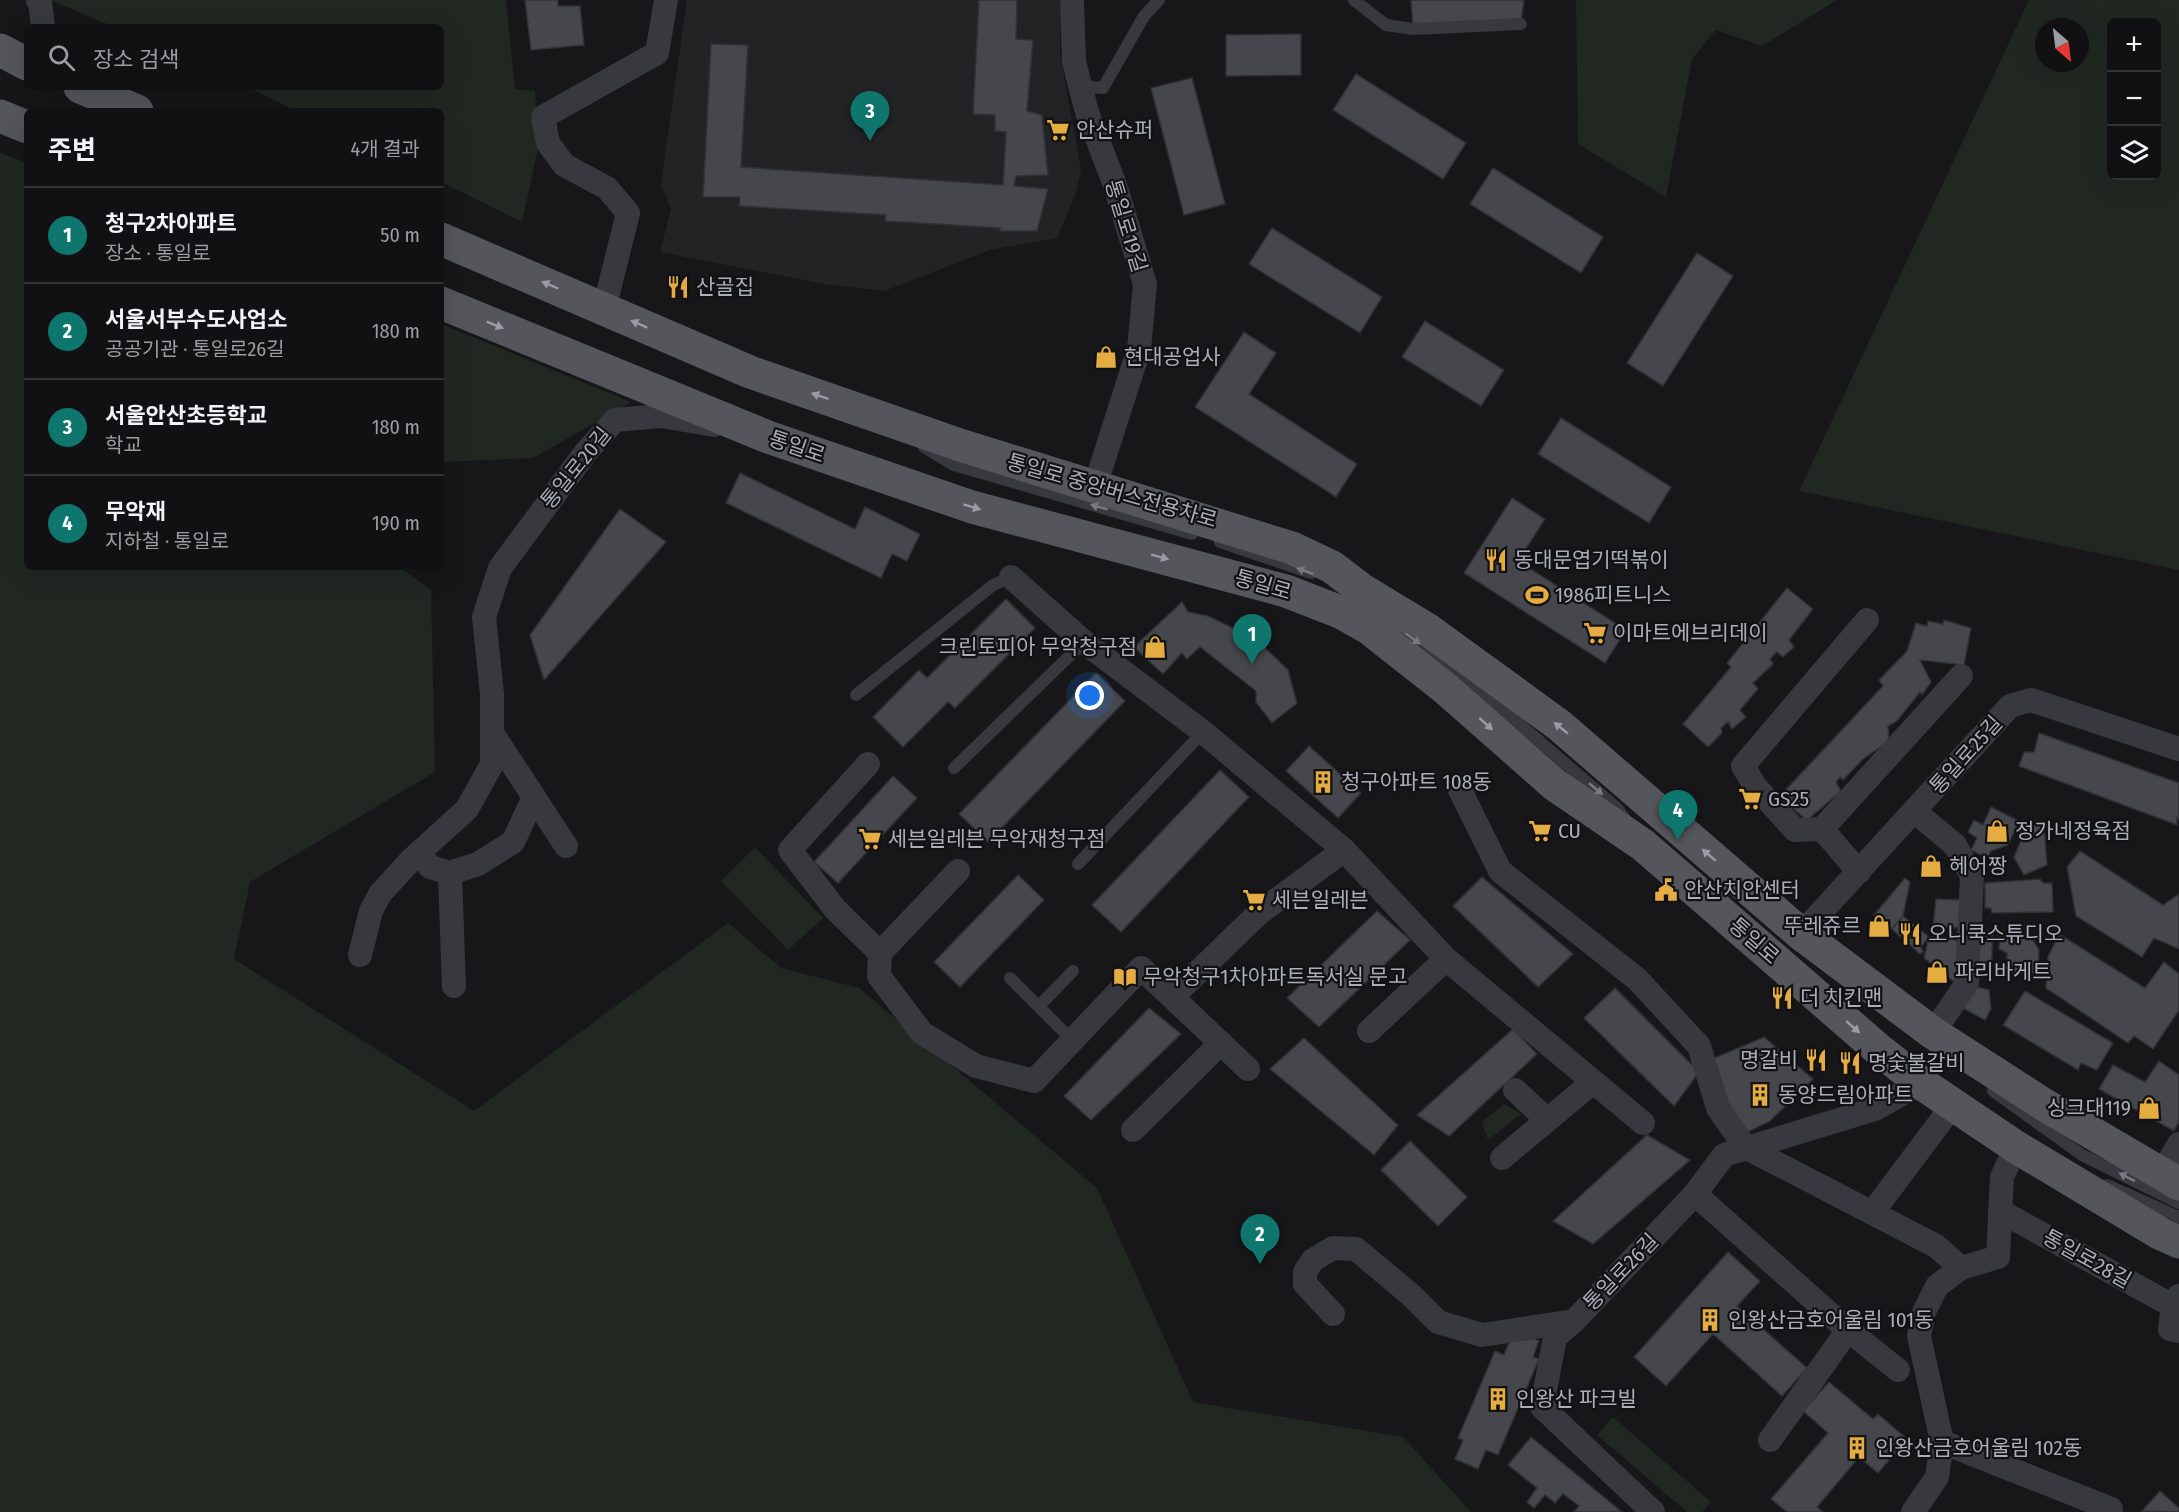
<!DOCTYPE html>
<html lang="ko">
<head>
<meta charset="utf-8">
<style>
  :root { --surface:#111113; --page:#1a1a1c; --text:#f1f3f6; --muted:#9c9da0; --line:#303133; --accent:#0f766e }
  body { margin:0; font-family:"Fira Sans Condensed","Noto Sans KR",sans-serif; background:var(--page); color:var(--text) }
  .controls { position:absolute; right:18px; top:18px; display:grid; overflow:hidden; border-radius:9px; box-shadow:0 6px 24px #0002 }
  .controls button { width:54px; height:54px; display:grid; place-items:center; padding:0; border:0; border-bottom:2px solid var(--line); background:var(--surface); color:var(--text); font:30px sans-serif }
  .compass { position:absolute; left:2035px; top:18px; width:54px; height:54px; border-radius:50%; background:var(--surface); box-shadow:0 6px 24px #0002; rotate:152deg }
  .you { position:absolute; left:1090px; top:696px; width:21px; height:21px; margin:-15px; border:4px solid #fff; border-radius:50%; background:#1a73e8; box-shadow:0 0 0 9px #1a73e833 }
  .badge { display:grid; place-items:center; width:39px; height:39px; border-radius:50%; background:var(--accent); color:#fff; font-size:20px; font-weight:700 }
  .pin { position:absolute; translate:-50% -50px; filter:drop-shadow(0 2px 3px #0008) }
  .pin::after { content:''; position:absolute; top:32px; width:21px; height:18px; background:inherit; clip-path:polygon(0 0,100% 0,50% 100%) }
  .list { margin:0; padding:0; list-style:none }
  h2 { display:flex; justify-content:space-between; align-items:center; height:78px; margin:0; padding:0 24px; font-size:26px }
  h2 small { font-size:20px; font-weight:400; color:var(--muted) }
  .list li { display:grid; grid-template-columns:39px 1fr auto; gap:18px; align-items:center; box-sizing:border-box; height:96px; padding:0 24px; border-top:2px solid var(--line) }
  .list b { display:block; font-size:22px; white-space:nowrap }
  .list p { margin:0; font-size:20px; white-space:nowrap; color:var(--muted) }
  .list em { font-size:20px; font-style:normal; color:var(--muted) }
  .icon { flex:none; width:33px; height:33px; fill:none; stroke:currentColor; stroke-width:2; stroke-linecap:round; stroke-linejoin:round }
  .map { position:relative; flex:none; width:2179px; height:1512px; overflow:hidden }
  .search { position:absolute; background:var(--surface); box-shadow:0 6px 24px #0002; left:24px; top:24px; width:420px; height:66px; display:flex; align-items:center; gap:15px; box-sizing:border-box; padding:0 21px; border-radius:9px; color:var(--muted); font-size:22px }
  .panel { position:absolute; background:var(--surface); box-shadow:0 6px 24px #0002; left:24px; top:108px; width:420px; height:462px; border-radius:9px }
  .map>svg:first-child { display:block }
</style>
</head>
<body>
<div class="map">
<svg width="2179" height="1512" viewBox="0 0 2179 1512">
  <rect width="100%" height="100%" fill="#171719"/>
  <path fill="#232326" d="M687,0H1060V54L1081,170L1075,196L1057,238L990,250L884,291L830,285L660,252L671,209L661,184Z"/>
  <g fill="#212822" fill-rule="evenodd">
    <path d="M51,0H506L515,89L535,91L539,144L522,222L441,182V111H297L248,87H441V27H114Z"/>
    <path d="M1576,0H1837L1762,46L1716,30L1692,59L1666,197L1578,144Z"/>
    <path d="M2029,0H2179V570L1799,491ZM2156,22V176H2112V22ZM2044,27H2080V63H2044Z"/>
    <path d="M0,153L27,163V567H399L431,590L435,772L250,882L234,959L474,1111L728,923L781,968L859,988L1097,1188L1193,1402L1403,1437L1471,1512H0Z"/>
    <path d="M441,324L631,402L533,458L441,462Z"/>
    <path d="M755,847L823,918L788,950L721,881Z"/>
    <path d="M1504,1104L1521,1114L1488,1140L1482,1122Z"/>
    <path d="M1613,1417L1711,1502L1702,1512H1687L1597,1435Z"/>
  </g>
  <g fill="#46474c" stroke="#313135" stroke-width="1.5">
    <path d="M525,0H558V6H580L584,45L531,50Z"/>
    <path d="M979,0H1017L1016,39L1033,40L1027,111L1042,115L1048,175L1016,176L1014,186L1048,189L1037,231H1000V228L885,221L886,215L739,206L740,197H703L711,44L748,45L741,167L1003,185L1006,132L995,131V115L973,114Z"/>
    <path d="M1411,0H1524L1521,22L1413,27Z"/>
    <path d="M1301,34V75L1226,76V35Z"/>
    <path d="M1356,74L1466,143L1443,179L1333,110Z"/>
    <path d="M1192,78L1225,204L1184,215L1151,88Z"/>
    <path d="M1493,168L1603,237L1581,273L1470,204Z"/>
    <path d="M1272,228L1382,297L1360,333L1249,264Z"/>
    <path d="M1697,253L1733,276L1663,386L1627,363Z"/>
    <path d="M1425,321L1504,370L1481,406L1402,357Z"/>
    <path d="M1244,332L1276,353L1249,394L1357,464L1336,497L1195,407Z"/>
    <path d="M1561,418L1671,487L1649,523L1538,454Z"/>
    <path d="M740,473L855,529L865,507L920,534L907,561L892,554L881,578L726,503Z"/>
    <path d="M1512,498L1545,519L1518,561L1626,630L1605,663L1464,573Z"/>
    <path d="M620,509L666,542L544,680L530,635Z"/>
    <path d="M1787,588L1813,609L1789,640L1794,647L1783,657L1777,652L1770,659L1773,664L1753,683L1758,689L1740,710L1746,717L1732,729L1728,722L1721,728L1722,733L1708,747L1683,724L1731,667L1727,663Z"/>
    <path d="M1006,599L1035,628L955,708L948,702L903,747L873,717L919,670L927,678Z"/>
    <path d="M1182,602L1188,612L1208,616L1256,639L1288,670L1297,703L1272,723L1256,702V691L1200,647L1187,659L1182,653L1163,674L1134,647Z"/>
    <path d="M1944,620L1971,628L1964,665L1920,660L1931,682L1922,695L1920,692L1897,721L1888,726L1889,741L1863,759L1843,780L1840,777L1836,782L1841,791L1807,820L1779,797L1883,686L1879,680L1907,651L1916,623L1927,626L1928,621L1943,624Z"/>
    <path d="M1096,673L1125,701L988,842L959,814Z"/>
    <path d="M2039,733L2179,783V819L2177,818V825L2019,766L2024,752H2034Z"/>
    <path d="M1309,746L1361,793L1338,818L1286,771Z"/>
    <path d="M1220,770L1249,797L1121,932L1092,905Z"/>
    <path d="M893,776L917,798L838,883L814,862Z"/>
    <path d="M1991,807L2019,821L2008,845L1991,851L1987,858L1971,850L1977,838L1968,832L1974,820L1983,825Z"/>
    <path d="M2023,820L2044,825L2047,865L2024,875L2014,857L2023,836Z"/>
    <path d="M2080,851L2163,905L2179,894V949L2154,938L2142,957L2076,916L2067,867Z"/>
    <path d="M1018,875L1044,900L960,987L934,962Z"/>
    <path d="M1482,877L1573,954L1538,987L1453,906Z"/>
    <path d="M1905,878L1910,882L1903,916L1892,929L1874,915Z"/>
    <path d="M2040,879L2043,883H2052L2053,912L1992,913L1991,908H1985V883Z"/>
    <path d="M1936,899L1959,900L1963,906L1962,928L1933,927Z"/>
    <path d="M1377,911L1410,940L1319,1027L1287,998Z"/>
    <path d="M1903,916L1929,937L1921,947L1923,952L1920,954L1892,929Z"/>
    <path d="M1978,930L1993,931L1991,975H1976Z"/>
    <path d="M2000,933H2029L2039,950L2038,974L2007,973V953L1999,949Z"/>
    <path d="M2059,934L2145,988L2164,962L2179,974V1010L2153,1049L2134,1036L2128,1043L2046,988L2048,957Z"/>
    <path d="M1929,937H1954L1956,941H1962L1960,976L1953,981L1924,958Z"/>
    <path d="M1973,986L1989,990L1991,1009L1985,1020L1959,1006Z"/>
    <path d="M1615,988L1699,1072L1674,1106L1584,1018Z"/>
    <path d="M2025,991L2113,1043L2097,1070L2081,1063L2078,1070L2003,1025Z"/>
    <path d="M1149,1008L1181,1034L1091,1120L1064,1096Z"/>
    <path d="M1513,1029L1537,1054L1449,1136L1417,1115Z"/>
    <path d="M1764,1037L1813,1079L1770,1121L1746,1133L1731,1112L1710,1060Z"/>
    <path d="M1304,1038L1398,1125L1374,1155L1270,1069Z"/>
    <path d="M2159,1061L2179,1075V1122L2174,1131L2099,1089L2113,1065L2145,1082Z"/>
    <path d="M1647,1135L1690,1160L1593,1244L1553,1221Z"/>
    <path d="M1410,1141L1467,1197L1438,1226L1381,1170Z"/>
    <path d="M1728,1252L1760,1281L1737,1306L1807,1368L1782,1396L1713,1334L1666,1386L1634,1357Z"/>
    <path d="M1514,1331L1539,1341L1533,1357L1539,1359L1498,1455L1486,1450L1478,1469L1455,1459L1463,1440L1458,1438L1495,1351L1504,1355Z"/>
    <path d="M1829,1382L1873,1419L1878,1414L1907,1439L1878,1473L1859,1457L1817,1507L1823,1512H1787L1771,1499L1828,1433L1803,1411Z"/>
    <path d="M1531,1437L1622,1512H1574L1579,1506L1563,1494L1555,1503L1545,1495L1534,1508L1527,1502L1537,1488L1508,1465Z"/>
    <path d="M2160,1491L2179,1508V1512L2142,1511Z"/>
  </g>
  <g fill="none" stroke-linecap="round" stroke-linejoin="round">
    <g stroke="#38393e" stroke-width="12">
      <path d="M1354,0L1386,25L1413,29L1521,24"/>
      <path d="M1080,86L1103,88L1144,16L1159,0"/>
      <path d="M924,447L954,465L1192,534"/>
      <path d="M1220,542L1311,573"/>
      <path d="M1415,640L1487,696L1617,808L1625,819"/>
      <path d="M856,695L993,585L1011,577"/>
      <path d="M954,768L1084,642"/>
      <path d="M1078,864L1203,732"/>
      <path d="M1010,978L1072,1040"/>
      <path d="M1039,1006L1073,971"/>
      <path d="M1993,1091L2082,1155L2179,1203"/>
      <path d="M2107,1185L2179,1217"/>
    </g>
    <g stroke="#38393e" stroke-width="24">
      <path d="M38,0L40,2L43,27"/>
      <path d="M1072,0L1074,62L1087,112L1115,185L1145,284L1139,349L1095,486"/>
      <path d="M604,309L628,213L607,188L564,165L548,143L543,117L657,53L666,0"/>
      <path d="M1011,577L1084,642L1203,732L1344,850L1446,959L1643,1123"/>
      <path d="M492,733L566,846"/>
      <path d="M868,764L790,850L835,909L880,953L879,976L922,1033L976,1066L1034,1081L1141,968L1172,997L1258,914L1344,850"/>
      <path d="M1460,790L1500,871L1637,979L1699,1046L1718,1108L1745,1147L1936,1246L1961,1268"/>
      <path d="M1914,811L1955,845L1972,876L1967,983L1933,1033"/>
      <path d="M1822,829L1795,830L1755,786L1743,766L1867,620"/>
      <path d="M419,853L430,867L450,873L478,864L513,842L534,797"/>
      <path d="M1859,872L1822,829L1961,676"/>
      <path d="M450,873L454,986"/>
      <path d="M1801,934L2010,706L2031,700L2179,749"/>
      <path d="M880,953L958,871"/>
      <path d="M360,955L371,911L380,894L411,860L467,809L492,764V694L484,617L500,568L586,452L615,420L661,416L714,425"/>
      <path d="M1172,997L1248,1069"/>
      <path d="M1369,1031L1446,959"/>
      <path d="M1515,1090L1547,1120"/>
      <path d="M1133,1130L1221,1043"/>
      <path d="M1502,1158L1593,1082"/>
      <path d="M2161,1176L2179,1144"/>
      <path d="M1695,1194L1848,1330L1898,1370"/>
      <path d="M2000,1211L2173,1306"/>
      <path d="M1872,1213L1953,1105"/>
      <path d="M2179,1296L2173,1306L2170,1329L2179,1331"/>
      <path d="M1333,1314L1305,1284V1272L1313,1260L1333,1248L1356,1249L1411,1295L1438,1322L1482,1335L1574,1321L1695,1194L1724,1155L1875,1109L1921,1083"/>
      <path d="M1574,1321L1555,1337L1542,1407L1653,1512"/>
      <path d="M1770,1440L1848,1330"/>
      <path d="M1942,1442L2111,1509"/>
      <path d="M1913,1512L1937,1477L1942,1442L1919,1336L1924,1312L1937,1286L1961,1268L1998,1257L2002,1177L2016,1147"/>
    </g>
    <g stroke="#54565c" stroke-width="33">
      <path d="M0,50L27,64"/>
      <path d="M80,87L137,111"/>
      <path d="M0,116L27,127"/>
      <path d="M441,239L750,372L960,445L1292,548L1332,567L1361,589L1427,629L1559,725L1801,934L1933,1033L2043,1104L2179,1184"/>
      <path d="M441,303L768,437L972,507L1286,591L1340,612L1370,629L1446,689L1555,785L1643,845L1878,1049L1921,1083L2016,1147L2161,1234L2179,1242"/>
    </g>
  </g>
  <defs><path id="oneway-solid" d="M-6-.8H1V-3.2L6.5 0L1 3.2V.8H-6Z" transform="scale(1.5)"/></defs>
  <g fill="#999ca6">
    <use href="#oneway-solid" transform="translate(550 285) rotate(-157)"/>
    <use href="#oneway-solid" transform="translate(639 324) rotate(-156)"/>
    <use href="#oneway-solid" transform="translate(495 325) rotate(22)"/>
    <use href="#oneway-solid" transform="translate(820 396) rotate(-161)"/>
    <use href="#oneway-solid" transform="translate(972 507) rotate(17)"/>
    <use href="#oneway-solid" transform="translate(1160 557) rotate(15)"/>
    <use href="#oneway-solid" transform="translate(1486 724) rotate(42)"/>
    <use href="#oneway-solid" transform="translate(1561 728) rotate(-141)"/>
    <use href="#oneway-solid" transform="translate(1709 855) rotate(-139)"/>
    <use href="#oneway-solid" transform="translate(1853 1027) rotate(41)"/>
  </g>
  <g fill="#777981">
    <use href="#oneway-solid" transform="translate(1099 507) rotate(-164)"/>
    <use href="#oneway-solid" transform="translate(1305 571) rotate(-161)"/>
    <use href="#oneway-solid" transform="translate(1413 639) rotate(35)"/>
    <use href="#oneway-solid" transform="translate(1596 789) rotate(40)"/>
    <use href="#oneway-solid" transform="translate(2127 1177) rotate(-153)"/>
  </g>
  <defs>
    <g id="supermarket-bare" transform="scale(1.8)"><path d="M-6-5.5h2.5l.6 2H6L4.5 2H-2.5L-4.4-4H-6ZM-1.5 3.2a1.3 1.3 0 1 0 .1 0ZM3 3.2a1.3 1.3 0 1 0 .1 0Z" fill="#e5ac42" stroke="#121214" stroke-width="2.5" paint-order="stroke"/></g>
    <g id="restaurant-bare" transform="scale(1.8)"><path d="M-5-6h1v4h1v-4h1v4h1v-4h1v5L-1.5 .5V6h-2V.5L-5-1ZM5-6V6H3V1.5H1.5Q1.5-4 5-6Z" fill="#e5ac42" stroke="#121214" stroke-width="2.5" paint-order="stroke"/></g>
    <g id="shop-bare" transform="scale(1.8)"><path d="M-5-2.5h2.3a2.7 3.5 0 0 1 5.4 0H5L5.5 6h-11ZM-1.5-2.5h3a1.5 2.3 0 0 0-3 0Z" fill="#e5ac42" stroke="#121214" stroke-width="2.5" paint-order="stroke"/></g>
    <g id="stadium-bare" transform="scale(1.8)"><path d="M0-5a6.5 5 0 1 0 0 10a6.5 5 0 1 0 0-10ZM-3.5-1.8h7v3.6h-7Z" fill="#e5ac42" stroke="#121214" stroke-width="2.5" paint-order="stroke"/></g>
    <g id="building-bare" transform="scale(1.8)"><path d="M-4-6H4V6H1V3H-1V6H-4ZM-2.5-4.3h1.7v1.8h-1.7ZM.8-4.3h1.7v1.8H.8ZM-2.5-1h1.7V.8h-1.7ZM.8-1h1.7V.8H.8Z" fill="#e5ac42" stroke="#121214" stroke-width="2.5" paint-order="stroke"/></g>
    <g id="civic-bare" transform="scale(1.8)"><path d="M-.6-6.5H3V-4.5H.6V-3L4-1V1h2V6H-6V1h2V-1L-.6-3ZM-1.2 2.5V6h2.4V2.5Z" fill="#e5ac42" stroke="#121214" stroke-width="2.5" paint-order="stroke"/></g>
    <g id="library-bare" transform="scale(1.8)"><path d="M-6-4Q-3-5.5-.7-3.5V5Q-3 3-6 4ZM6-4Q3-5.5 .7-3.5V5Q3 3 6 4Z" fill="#e5ac42" stroke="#121214" stroke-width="2.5" paint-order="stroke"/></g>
  </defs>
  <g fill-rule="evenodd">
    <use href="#supermarket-bare" x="1058" y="130"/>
    <use href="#restaurant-bare" x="678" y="287"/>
    <use href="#shop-bare" x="1106" y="357"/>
    <use href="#restaurant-bare" x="1496" y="560"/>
    <use href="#stadium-bare" x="1537" y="595"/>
    <use href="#supermarket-bare" x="1595" y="633"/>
    <use href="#shop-bare" x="1155" y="647"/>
    <use href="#building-bare" x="1323" y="782"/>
    <use href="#supermarket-bare" x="1750" y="799"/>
    <use href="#supermarket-bare" x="1540" y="831"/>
    <use href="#shop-bare" x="1997" y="831"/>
    <use href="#supermarket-bare" x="870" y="839"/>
    <use href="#shop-bare" x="1931" y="866"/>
    <use href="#civic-bare" x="1666" y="890"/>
    <use href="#supermarket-bare" x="1254" y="900"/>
    <use href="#shop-bare" x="1879" y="926"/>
    <use href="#restaurant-bare" x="1910" y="934"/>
    <use href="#shop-bare" x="1937" y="972"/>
    <use href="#library-bare" x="1125" y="977"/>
    <use href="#restaurant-bare" x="1782" y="998"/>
    <use href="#restaurant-bare" x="1816" y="1060"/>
    <use href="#restaurant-bare" x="1850" y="1063"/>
    <use href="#building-bare" x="1760" y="1095"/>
    <use href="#shop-bare" x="2149" y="1108"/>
    <use href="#building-bare" x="1710" y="1320"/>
    <use href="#building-bare" x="1498" y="1399"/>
    <use href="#building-bare" x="1857" y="1448"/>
  </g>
  <g text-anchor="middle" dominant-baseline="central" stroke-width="4.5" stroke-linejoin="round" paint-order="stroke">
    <g font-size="21" fill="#aaaeb8" stroke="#121214" text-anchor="start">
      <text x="1076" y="130">안산슈퍼</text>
      <text x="696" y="287">산골집</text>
      <text x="1124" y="357">현대공업사</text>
      <text x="1514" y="560">동대문엽기떡볶이</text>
      <text x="1555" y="595">1986피트니스</text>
      <text x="1613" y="633">이마트에브리데이</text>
      <text x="1137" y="647" text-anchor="end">크린토피아 무악청구점</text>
      <text x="1341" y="782">청구아파트 108동</text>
      <text x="1768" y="799">GS25</text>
      <text x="1558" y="831">CU</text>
      <text x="2015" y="831">정가네정육점</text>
      <text x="888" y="839">세븐일레븐 무악재청구점</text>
      <text x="1949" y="866">헤어짱</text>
      <text x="1684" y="890">안산치안센터</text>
      <text x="1272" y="900">세븐일레븐</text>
      <text x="1861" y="926" text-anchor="end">뚜레쥬르</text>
      <text x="1928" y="934">오니쿡스튜디오</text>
      <text x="1955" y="972">파리바게트</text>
      <text x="1143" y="977">무악청구1차아파트독서실 문고</text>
      <text x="1800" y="998">더 치킨맨</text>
      <text x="1798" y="1060" text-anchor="end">명갈비</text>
      <text x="1868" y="1063">명숯불갈비</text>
      <text x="1778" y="1095">동양드림아파트</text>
      <text x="2131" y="1108" text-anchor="end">싱크대119</text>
      <text x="1728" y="1320">인왕산금호어울림 101동</text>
      <text x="1516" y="1399">인왕산 파크빌</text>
      <text x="1875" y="1448">인왕산금호어울림 102동</text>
    </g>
    <g font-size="21" fill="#aaaeb8" stroke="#121214">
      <text transform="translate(1126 226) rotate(73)">통일로19길</text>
      <text transform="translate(797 447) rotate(19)">통일로</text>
      <text transform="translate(576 468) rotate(-51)">통일로20길</text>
      <text transform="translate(1112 491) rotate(16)">통일로 중앙버스전용차로</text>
      <text transform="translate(1263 585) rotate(16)">통일로</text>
      <text transform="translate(1966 755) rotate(-48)">통일로25길</text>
      <text transform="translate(1754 941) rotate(41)">통일로</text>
      <text transform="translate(2087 1259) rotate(29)">통일로28길</text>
      <text transform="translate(1621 1272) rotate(-46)">통일로26길</text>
    </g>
  </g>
</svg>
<div class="controls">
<button>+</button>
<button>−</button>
<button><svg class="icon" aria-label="layers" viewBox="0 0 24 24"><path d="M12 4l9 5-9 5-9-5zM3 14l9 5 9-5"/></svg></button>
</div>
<svg class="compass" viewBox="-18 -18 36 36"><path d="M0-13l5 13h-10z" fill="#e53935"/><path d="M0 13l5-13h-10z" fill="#9c9da0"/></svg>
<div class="you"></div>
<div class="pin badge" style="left:1252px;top:664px">1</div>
<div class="pin badge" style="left:1260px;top:1264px">2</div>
<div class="pin badge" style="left:870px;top:141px">3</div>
<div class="pin badge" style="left:1678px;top:840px">4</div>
<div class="search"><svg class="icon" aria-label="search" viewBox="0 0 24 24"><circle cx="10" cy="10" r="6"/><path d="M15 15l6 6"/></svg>장소 검색</div>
<section class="panel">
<h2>주변<small>4개 결과</small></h2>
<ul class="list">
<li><span class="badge">1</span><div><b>청구2차아파트</b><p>장소 · 통일로</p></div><em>50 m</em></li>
<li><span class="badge">2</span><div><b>서울서부수도사업소</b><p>공공기관 · 통일로26길</p></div><em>180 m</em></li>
<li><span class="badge">3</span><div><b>서울안산초등학교</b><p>학교</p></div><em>180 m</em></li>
<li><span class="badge">4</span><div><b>무악재</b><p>지하철 · 통일로</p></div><em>190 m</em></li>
</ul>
</section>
</div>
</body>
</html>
